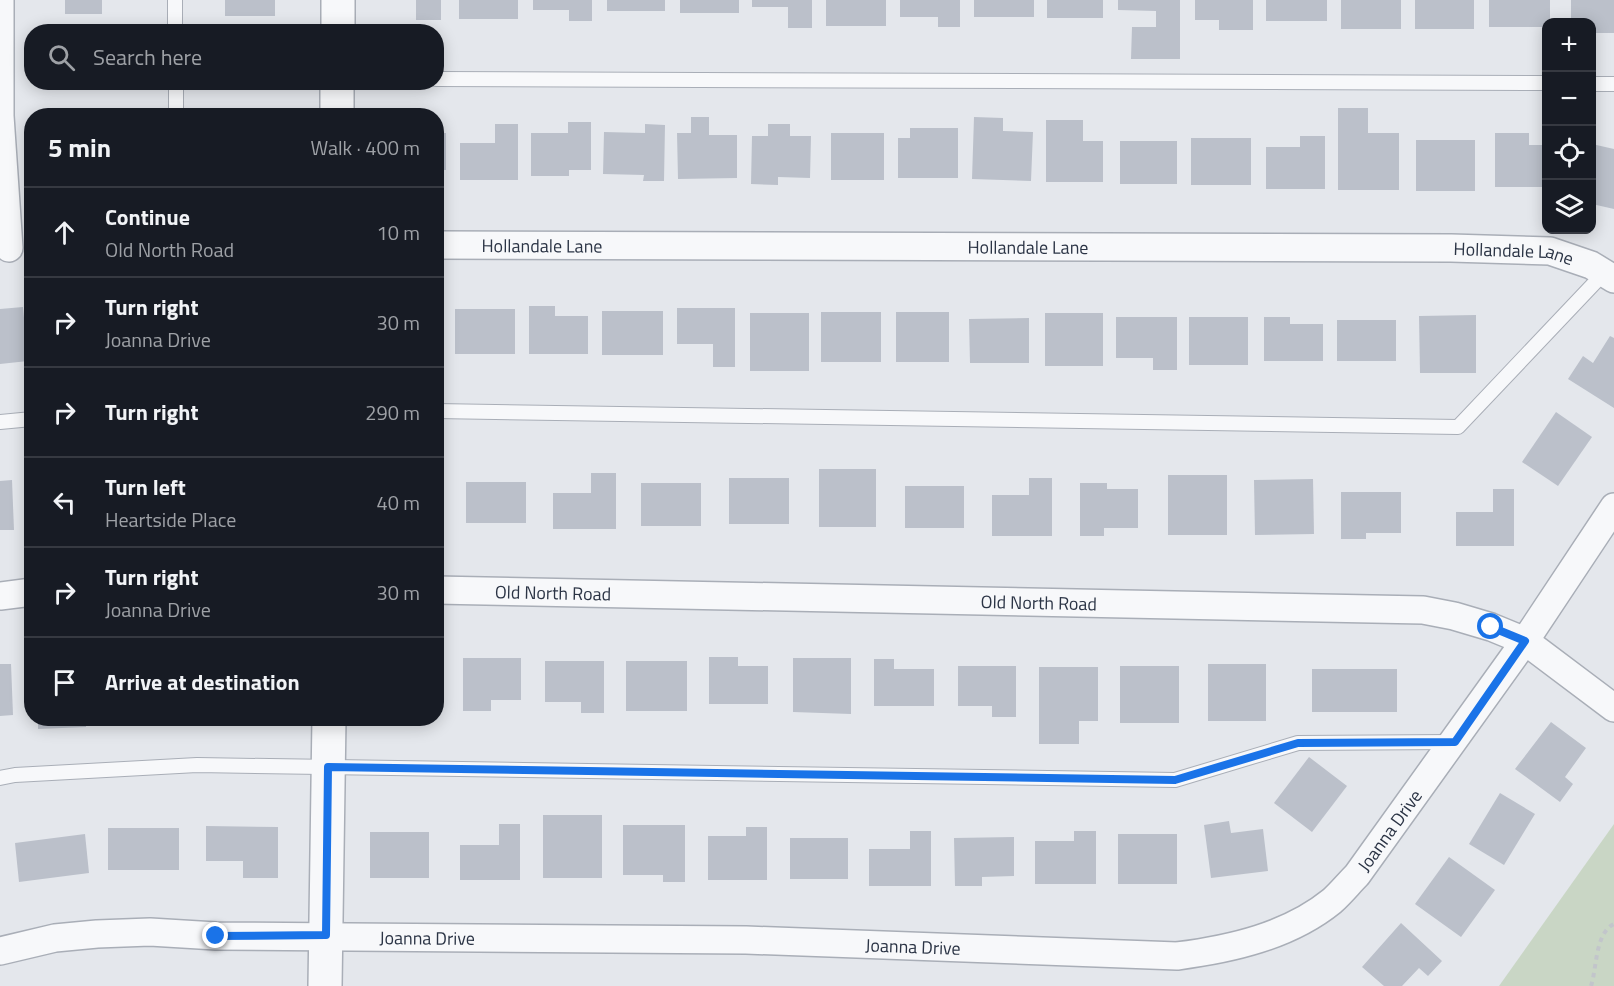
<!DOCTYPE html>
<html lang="en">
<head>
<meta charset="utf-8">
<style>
  :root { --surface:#171b24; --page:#20242c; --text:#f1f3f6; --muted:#9ea1a6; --line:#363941 }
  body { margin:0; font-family:"Titillium Web",sans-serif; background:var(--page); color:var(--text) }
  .controls { position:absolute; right:18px; top:18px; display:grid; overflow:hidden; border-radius:12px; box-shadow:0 3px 15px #0003 }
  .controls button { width:54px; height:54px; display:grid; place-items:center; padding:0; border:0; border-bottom:2px solid var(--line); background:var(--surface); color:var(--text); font:30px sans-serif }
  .stop { position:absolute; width:18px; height:18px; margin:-14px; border:4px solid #1a73e8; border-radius:50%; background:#fff }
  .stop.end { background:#1a73e8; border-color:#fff; box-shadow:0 2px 6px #0008 }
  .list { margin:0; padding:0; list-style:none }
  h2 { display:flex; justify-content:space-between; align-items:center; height:78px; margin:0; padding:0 24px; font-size:26px }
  h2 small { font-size:20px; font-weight:400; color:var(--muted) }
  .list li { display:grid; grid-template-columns:39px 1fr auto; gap:18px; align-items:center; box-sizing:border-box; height:90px; padding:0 24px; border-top:2px solid var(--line) }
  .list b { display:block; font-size:22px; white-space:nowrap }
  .list p { margin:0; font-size:20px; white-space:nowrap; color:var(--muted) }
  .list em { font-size:20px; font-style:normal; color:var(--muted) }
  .icon { flex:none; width:33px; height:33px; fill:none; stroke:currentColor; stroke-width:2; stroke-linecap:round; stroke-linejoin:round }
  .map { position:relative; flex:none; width:1614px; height:986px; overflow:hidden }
  .search { position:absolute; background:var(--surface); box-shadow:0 3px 15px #0003; left:24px; top:24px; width:420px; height:66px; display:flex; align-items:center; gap:15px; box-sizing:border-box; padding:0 21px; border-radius:24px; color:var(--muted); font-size:22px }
  .panel { position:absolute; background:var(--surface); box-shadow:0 3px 15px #0003; left:24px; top:108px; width:420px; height:618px; border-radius:24px }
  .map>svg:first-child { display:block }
</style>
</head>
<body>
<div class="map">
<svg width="1614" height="986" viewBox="0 0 1614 986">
  <rect width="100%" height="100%" fill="#e4e7ec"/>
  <path fill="#c9d6c5" d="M1614,824V986H1499Z"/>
  <g fill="#bbc0ca">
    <rect x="65" y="0" width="37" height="14"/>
    <rect x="225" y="0" width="50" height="16"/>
    <rect x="416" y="0" width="25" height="20"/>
    <rect x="459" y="0" width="59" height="19"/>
    <path d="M533,0H592V21H569V10H533Z"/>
    <rect x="607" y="0" width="58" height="11"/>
    <rect x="680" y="0" width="59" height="13"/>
    <path d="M752,0H812V28H788V7H752Z"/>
    <rect x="826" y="0" width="60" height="26"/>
    <path d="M900,0H960V27H938V17H900Z"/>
    <rect x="974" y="0" width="60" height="17"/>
    <rect x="1047" y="0" width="56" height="18"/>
    <path d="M1118,0H1180V59H1131L1132,27H1156V11L1118,10Z"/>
    <path d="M1195,0H1253V30H1219V20H1195Z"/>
    <rect x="1266" y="0" width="61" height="21"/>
    <rect x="1341" y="0" width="60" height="29"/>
    <rect x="1415" y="0" width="59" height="29"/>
    <path d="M1489,0H1550V22H1546V27H1489Z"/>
    <path d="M1571,0H1614V33H1592V22H1571Z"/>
    <rect x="64" y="82" width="37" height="5"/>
    <rect x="227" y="82" width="37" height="8"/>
    <path d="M1338,108H1368V133H1399V190H1338Z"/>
    <path d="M268,111V116H215V112Z"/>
    <path d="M691,117H709V135H737V178L678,179L677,133H691Z"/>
    <path d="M974,117L1003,118V131L1033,132L1031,181L972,179Z"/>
    <path d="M1046,120H1083V141H1103V182H1046Z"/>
    <path d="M568,122H591V170H569V176H531V133H568Z"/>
    <path d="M495,124H518V180H460V143H495Z"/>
    <path d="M645,124L665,125L664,181H643L644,175L603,174L604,132L645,133Z"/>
    <path d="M768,124H790V136H811L810,178L778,177V185L751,184L752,136H768Z"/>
    <path d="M910,128H958V178H898V138H910Z"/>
    <rect x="436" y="133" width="10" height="37"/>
    <rect x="831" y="133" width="53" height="47"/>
    <path d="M1495,133H1529V145H1546V187H1495Z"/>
    <path d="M1300,136H1325V189H1266V147H1300Z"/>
    <rect x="1191" y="138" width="60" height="47"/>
    <rect x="1416" y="140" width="59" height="51"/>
    <rect x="1120" y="141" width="57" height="43"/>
    <path d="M1592,144L1614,149V209L1592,204Z"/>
    <path d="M529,306H555V316H588V354H529Z"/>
    <path d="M23,307L28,361L0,364V309Z"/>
    <path d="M677,308H735V367H713V344H677Z"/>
    <rect x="455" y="309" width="60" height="45"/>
    <rect x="602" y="311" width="61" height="44"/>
    <rect x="821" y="312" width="60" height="50"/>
    <rect x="896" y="312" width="53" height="50"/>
    <rect x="750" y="313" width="59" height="58"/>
    <rect x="1045" y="313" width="58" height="53"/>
    <path d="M1476,315V373H1420L1419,316Z"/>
    <path d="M1116,317H1177V370H1153V358H1116Z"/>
    <rect x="1189" y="317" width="59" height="48"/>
    <path d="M1264,317H1290V324H1323V361H1264Z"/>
    <path d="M1029,318V363H970L969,319Z"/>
    <rect x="1337" y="320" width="59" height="41"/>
    <path d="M1610,336L1614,338V408L1568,379L1583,356L1593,363Z"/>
    <path d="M1556,412L1592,437L1558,486L1522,462Z"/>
    <rect x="819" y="469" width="57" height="58"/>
    <path d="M591,473H616V529H553V493H591Z"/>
    <rect x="1168" y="475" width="59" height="60"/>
    <rect x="729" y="478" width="60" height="46"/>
    <path d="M1029,478H1052V536H992V495H1029Z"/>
    <path d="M1313,479L1314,534L1255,535L1254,480Z"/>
    <path d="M12,480L14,530H0V481Z"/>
    <rect x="466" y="482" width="60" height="41"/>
    <rect x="641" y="483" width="60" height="43"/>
    <path d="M1080,483H1107V489H1138V528H1104V536H1080Z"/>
    <rect x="905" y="486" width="59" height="42"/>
    <path d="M1493,489H1514V546H1456V512H1493Z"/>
    <path d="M1341,492H1401V533H1366V539H1341Z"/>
    <path d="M709,657H738V666H768V704H709Z"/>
    <path d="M463,658H521V700H491V711H463Z"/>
    <path d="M793,658H851V714L793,712Z"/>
    <path d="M874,659H894V669H934V706H874Z"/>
    <path d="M545,661H604V713H581V702H545Z"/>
    <rect x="626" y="661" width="61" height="50"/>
    <path d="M0,664H11L13,715L0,716Z"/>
    <rect x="1208" y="664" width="58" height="57"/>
    <path d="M958,666H1016V717H992V706H958Z"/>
    <rect x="1120" y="666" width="59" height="57"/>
    <path d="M1039,667H1098V721H1079V744H1039Z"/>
    <rect x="1312" y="669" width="85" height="43"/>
    <path d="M38,718H86V727L38,729Z"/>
    <path d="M1551,722L1586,748L1565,777L1573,784L1560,802L1515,769Z"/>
    <path d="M1309,757L1347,786L1312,832L1274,803Z"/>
    <path d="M1500,793L1535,814L1504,865L1469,844Z"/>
    <rect x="543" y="815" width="59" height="63"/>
    <path d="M1229,821L1231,833L1263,829L1268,871L1211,878L1204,825Z"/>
    <path d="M499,824H520V880H460V845H499Z"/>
    <path d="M623,825H685V882H663V875H623Z"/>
    <path d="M206,826L278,827V878H243V861H206Z"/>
    <path d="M746,827H767V880H708V836H746Z"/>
    <rect x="108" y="828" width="71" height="42"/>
    <path d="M910,831H931V886H869V849H910Z"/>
    <path d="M1074,831H1096V884H1035V841H1074Z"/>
    <rect x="370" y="832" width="59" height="46"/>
    <path d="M85,834L89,873L19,882L15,843Z"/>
    <rect x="1118" y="834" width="59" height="50"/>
    <path d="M1014,837V876L982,877V886H955L954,838Z"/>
    <rect x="790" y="838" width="58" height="41"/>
    <path d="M1449,857L1495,890L1461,937L1415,904Z"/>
    <path d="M1401,923L1442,961L1428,976L1419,968L1402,986H1384L1362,967Z"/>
  </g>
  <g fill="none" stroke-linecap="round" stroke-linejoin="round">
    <g stroke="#a9aeb7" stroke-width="16">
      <g id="service">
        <path d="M175,0V32"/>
        <path d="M436,79L1546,83"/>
        <path d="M176,82V116"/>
        <path d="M1592,84H1614"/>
        <path d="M436,411L1458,427L1604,273"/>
        <path d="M0,422L32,419"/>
        <path d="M0,778L15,775L197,765L1175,780L1298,743L1452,742"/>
      </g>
    </g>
    <g stroke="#a9aeb7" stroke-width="30">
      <g id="minor">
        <path d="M0,0V116L9,248"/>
        <path id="s1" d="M436,245L1451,248L1550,251L1591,265L1614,279"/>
        <path id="s2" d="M436,590L1423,610L1454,616L1491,627L1525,641L1614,708"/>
        <path d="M0,596L32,592"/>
        <path id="s3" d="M0,951L55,938L97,934L150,932L216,936L746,940L1177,956C1231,949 1289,936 1332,901C1341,893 1349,883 1357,875L1525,641L1614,507"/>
      </g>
    </g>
    <g stroke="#a9aeb7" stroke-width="36">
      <g id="tertiary">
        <path d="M338,32V0"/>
        <path d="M337,116V82"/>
        <path d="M325,986L329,718"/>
      </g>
    </g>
    <path stroke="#c2c5cb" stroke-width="4" stroke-dasharray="4.5 4.5" stroke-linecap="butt" d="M1591,986C1597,968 1595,933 1614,924"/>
    <use href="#service" stroke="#f7f8fa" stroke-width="14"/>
    <use href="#minor" stroke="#f7f8fa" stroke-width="27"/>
    <use href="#tertiary" stroke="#f7f8fa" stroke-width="33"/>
  </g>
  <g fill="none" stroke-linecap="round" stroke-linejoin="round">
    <path stroke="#1a73e8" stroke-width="8" d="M216,936L326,935L328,767L1175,780L1298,743L1455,742L1525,641L1491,627"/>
  </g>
  <g text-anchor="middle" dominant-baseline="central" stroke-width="5" stroke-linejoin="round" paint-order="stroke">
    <g font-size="18" fill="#2b3445" stroke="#f4f6f9">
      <text stroke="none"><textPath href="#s1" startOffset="106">Hollandale Lane</textPath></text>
      <text stroke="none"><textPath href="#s1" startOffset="592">Hollandale Lane</textPath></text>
      <text stroke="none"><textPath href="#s1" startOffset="1078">Hollandale Lane</textPath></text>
      <text stroke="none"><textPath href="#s2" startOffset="117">Old North Road</textPath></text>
      <text stroke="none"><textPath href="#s2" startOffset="603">Old North Road</textPath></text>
      <text stroke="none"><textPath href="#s3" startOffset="1437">Joanna Drive</textPath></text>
      <text stroke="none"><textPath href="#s3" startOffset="429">Joanna Drive</textPath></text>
      <text stroke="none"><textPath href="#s3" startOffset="915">Joanna Drive</textPath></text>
    </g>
  </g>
</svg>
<div class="controls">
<button>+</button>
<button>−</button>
<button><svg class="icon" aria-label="locate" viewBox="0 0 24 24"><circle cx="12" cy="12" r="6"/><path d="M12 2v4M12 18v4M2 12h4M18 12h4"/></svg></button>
<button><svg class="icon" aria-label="layers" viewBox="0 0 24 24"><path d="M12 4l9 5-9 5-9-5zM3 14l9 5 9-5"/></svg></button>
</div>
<div class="stop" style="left:1491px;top:627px"></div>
<div class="stop end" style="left:216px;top:936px"></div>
<div class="search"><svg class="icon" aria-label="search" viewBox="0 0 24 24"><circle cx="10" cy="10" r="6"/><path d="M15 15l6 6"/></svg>Search here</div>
<section class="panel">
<h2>5 min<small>Walk · 400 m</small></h2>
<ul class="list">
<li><svg class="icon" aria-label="ahead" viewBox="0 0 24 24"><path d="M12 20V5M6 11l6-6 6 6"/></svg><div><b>Continue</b><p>Old North Road</p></div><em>10 m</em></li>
<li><svg class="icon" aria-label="right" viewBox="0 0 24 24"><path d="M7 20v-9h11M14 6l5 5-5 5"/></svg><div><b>Turn right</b><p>Joanna Drive</p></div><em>30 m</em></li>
<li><svg class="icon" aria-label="right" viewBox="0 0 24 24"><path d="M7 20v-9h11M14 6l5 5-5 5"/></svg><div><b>Turn right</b></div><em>290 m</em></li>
<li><svg class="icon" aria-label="left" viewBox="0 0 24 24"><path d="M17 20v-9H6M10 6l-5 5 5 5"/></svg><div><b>Turn left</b><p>Heartside Place</p></div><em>40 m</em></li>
<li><svg class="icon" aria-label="right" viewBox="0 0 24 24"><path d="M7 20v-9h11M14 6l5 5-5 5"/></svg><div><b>Turn right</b><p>Joanna Drive</p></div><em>30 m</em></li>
<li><svg class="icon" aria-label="arrive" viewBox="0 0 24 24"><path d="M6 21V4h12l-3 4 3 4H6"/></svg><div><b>Arrive at destination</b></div></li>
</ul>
</section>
</div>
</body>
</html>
